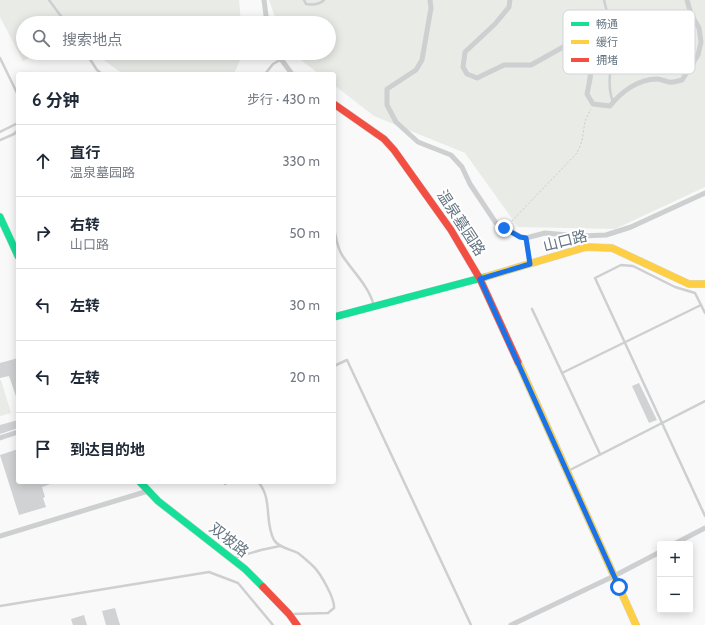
<!DOCTYPE html>
<html lang="zh">
<head>
<meta charset="utf-8">
<style>
  :root { --surface:#fff; --page:#f6f6f7; --text:#1f2937; --muted:#747a83; --line:#e0e1e3 }
  body { margin:0; font-family:Cabin,"Noto Sans SC",sans-serif; background:var(--page); color:var(--text) }
  .controls { position:absolute; right:12px; bottom:12px; display:grid; overflow:hidden; border-radius:4px; box-shadow:0 2px 10px #0003 }
  .controls button { width:36px; height:36px; display:grid; place-items:center; padding:0; border:0; border-bottom:1px solid var(--line); background:var(--surface); color:var(--text); font:20px sans-serif }
  .stop { position:absolute; width:12px; height:12px; margin:-9px; border:3px solid #1a73e8; border-radius:50%; background:#fff }
  .stop.end { background:#1a73e8; border-color:#fff; box-shadow:0 1px 4px #0008 }
  .list { margin:0; padding:0; list-style:none }
  h2 { display:flex; justify-content:space-between; align-items:center; height:52px; margin:0; padding:0 16px; font-size:17px }
  h2 small { font-size:13px; font-weight:400; color:var(--muted) }
  .list li { display:grid; grid-template-columns:26px 1fr auto; gap:12px; align-items:center; box-sizing:border-box; height:72px; padding:0 16px; border-top:1px solid var(--line) }
  .list b { display:block; font-size:15px; white-space:nowrap }
  .list p { margin:0; font-size:13px; white-space:nowrap; color:var(--muted) }
  .list em { font-size:13px; font-style:normal; color:var(--muted) }
  .icon { flex:none; width:22px; height:22px; fill:none; stroke:currentColor; stroke-width:2; stroke-linecap:round; stroke-linejoin:round }
  .map { position:relative; flex:none; width:705px; height:625px; overflow:hidden }
  .search { position:absolute; background:var(--surface); box-shadow:0 2px 10px #0003; left:16px; top:16px; width:320px; height:44px; display:flex; align-items:center; gap:10px; box-sizing:border-box; padding:0 14px; border-radius:22px; color:var(--muted); font-size:15px }
  .panel { position:absolute; background:var(--surface); box-shadow:0 2px 10px #0003; left:16px; top:72px; width:320px; height:412px; border-radius:4px }
  .map>svg:first-child { display:block }
</style>
</head>
<body>
<div class="map">
<svg width="705" height="625" viewBox="0 0 705 625">
  <rect width="100%" height="100%" fill="#f9f9f9"/>
  <g fill="#e8ebe6">
    <path d="M0,0H239L241,23H23V53H39L23,61L0,17Z"/>
    <path d="M269,0H705V187L615,229L518,227L465,153L374,116L334,85V74H319L292,53H329V23H277Z"/>
    <path d="M94,53H243L234,74H123Z"/>
    <path d="M0,380H1L11,413L0,416Z"/>
  </g>
  <g fill="#d0d2d3">
    <path d="M18,358V399H17L9,376L0,378V363Z"/>
    <path d="M639,383L657,420L649,423L632,386Z"/>
    <path d="M18,420V428L0,434V425Z"/>
    <path d="M18,449V482H53V483L42,487L45,497L43,498L46,507L19,515L0,455Z"/>
    <path d="M115,608L120,625H106L102,611Z"/>
    <path d="M84,615L87,625H73L71,619Z"/>
  </g>
  <g fill="none" stroke-linecap="round" stroke-linejoin="round">
    <g stroke="#d5d6d7" stroke-width="8">
      <g id="fast">
        <path d="M0,217L18,256"/>
        <path d="M334,317L485,277"/>
        <path d="M140,482L158,501L245,569L263,587"/>
      </g>
    </g>
    <g stroke="#d5d6d7" stroke-width="8">
      <g id="slow">
        <path d="M485,277L586,247L612,248L689,284H705"/>
        <path d="M518,362L636,625"/>
      </g>
    </g>
    <g stroke="#d5d6d7" stroke-width="8">
      <g id="jam">
        <path d="M334,104L384,139L394,150L451,230L480,279L518,362"/>
        <path d="M263,587L289,614L297,625"/>
      </g>
    </g>
    <path stroke="#cbcccd" stroke-width="1" stroke-dasharray="2 2" stroke-linecap="butt" d="M509,224L577,153L582,141L585,121L591,109"/>
    <g stroke="#cecfd0" stroke-width="2.5">
      <path d="M49,0L66,23"/>
      <path d="M304,0L306,4C313,5 319,5 324,0"/>
      <path d="M604,0C608,16 613,33 612,49C612,67 606,84 613,102"/>
      <path d="M86,53L97,70L102,74"/>
      <path d="M0,58L18,95"/>
      <path d="M265,74L273,64L280,60"/>
      <path d="M0,132L18,123"/>
      <path d="M0,140L14,134L18,130"/>
      <path d="M334,228C336,237 337,247 342,255C353,272 369,286 374,306"/>
      <path d="M532,309L600,454"/>
      <path d="M705,313L695,293L675,287L633,266L621,265L595,278L705,516"/>
      <path d="M334,366L347,360L471,625"/>
      <path d="M562,373L701,305"/>
      <path d="M568,471L705,401"/>
      <path d="M224,482L225,484L228,482"/>
      <path d="M258,482C273,498 264,522 274,540C279,548 290,549 298,553C303,557 310,563 314,567C321,574 335,599 334,608L328,613L292,614"/>
      <path d="M234,558L261,550L280,546"/>
      <path d="M0,606L209,572L238,583L273,625"/>
    </g>
    <g stroke="#cecfd0" stroke-width="5">
      <path d="M264,0L267,23"/>
      <path d="M430,0L431,8L422,60L416,70L387,89V105L396,122L418,142L451,155L462,167L470,184L496,223L521,237L526,238L545,233L580,236L606,235L631,227L705,193"/>
      <path d="M510,0L509,7L495,24L465,52L463,67L467,74L477,78L504,65H531L565,46L572,45C596,61 592,69 587,94L593,104L610,106C621,92 638,79 657,79C661,79 665,81 669,82C673,83 678,81 682,80L698,55L701,42L699,28L691,14L687,0"/>
      <path d="M278,53L281,59L292,74"/>
      <path d="M526,238L530,264"/>
      <path d="M0,438L18,432"/>
      <path d="M0,536L148,491"/>
      <path d="M674,544L705,528"/>
      <path d="M511,625L614,576L660,552"/>
    </g>
    <use href="#fast" stroke="#16e098" stroke-width="7"/>
    <use href="#slow" stroke="#ffcf43" stroke-width="7"/>
    <use href="#jam" stroke="#f24e42" stroke-width="7"/>
  </g>
  <g fill="none" stroke-linecap="round" stroke-linejoin="round">
    <path stroke="#1a73e8" stroke-width="5" d="M504,228L520,237L526,238L530,264L480,279L619,587"/>
  </g>
  <g text-anchor="middle" dominant-baseline="central" stroke-width="4" stroke-linejoin="round" paint-order="stroke">
    <g font-size="15" fill="#657683" stroke="#fff">
      <text transform="translate(461 223) rotate(57)">温泉墓园路</text>
      <text transform="translate(565 241) rotate(-14)">山口路</text>
      <text transform="translate(229 540) rotate(38)">双坡路</text>
    </g>
  </g>
  <rect x="563" y="10" width="132" height="64" rx="6" fill="#fff" stroke="#d1d6da" stroke-width="1"/>
  <rect x="571" y="22" width="18" height="4" fill="#16e098"/>
  <rect x="571" y="40" width="18" height="4" fill="#ffcf43"/>
  <rect x="571" y="58" width="18" height="4" fill="#f24e42"/>
  <g font-size="11" fill="#657683">
    <text x="596" y="28">畅通</text>
    <text x="596" y="46">缓行</text>
    <text x="596" y="64">拥堵</text>
  </g>
</svg>
<div class="controls">
<button>+</button>
<button>−</button>
</div>
<div class="stop" style="left:619px;top:587px"></div>
<div class="stop end" style="left:504px;top:228px"></div>
<div class="search"><svg class="icon" aria-label="search" viewBox="0 0 24 24"><circle cx="10" cy="10" r="6"/><path d="M15 15l6 6"/></svg>搜索地点</div>
<section class="panel">
<h2>6 分钟<small>步行 · 430 m</small></h2>
<ul class="list">
<li><svg class="icon" aria-label="ahead" viewBox="0 0 24 24"><path d="M12 20V5M6 11l6-6 6 6"/></svg><div><b>直行</b><p>温泉墓园路</p></div><em>330 m</em></li>
<li><svg class="icon" aria-label="right" viewBox="0 0 24 24"><path d="M7 20v-9h11M14 6l5 5-5 5"/></svg><div><b>右转</b><p>山口路</p></div><em>50 m</em></li>
<li><svg class="icon" aria-label="left" viewBox="0 0 24 24"><path d="M17 20v-9H6M10 6l-5 5 5 5"/></svg><div><b>左转</b></div><em>30 m</em></li>
<li><svg class="icon" aria-label="left" viewBox="0 0 24 24"><path d="M17 20v-9H6M10 6l-5 5 5 5"/></svg><div><b>左转</b></div><em>20 m</em></li>
<li><svg class="icon" aria-label="arrive" viewBox="0 0 24 24"><path d="M6 21V4h12l-3 4 3 4H6"/></svg><div><b>到达目的地</b></div></li>
</ul>
</section>
</div>
</body>
</html>
